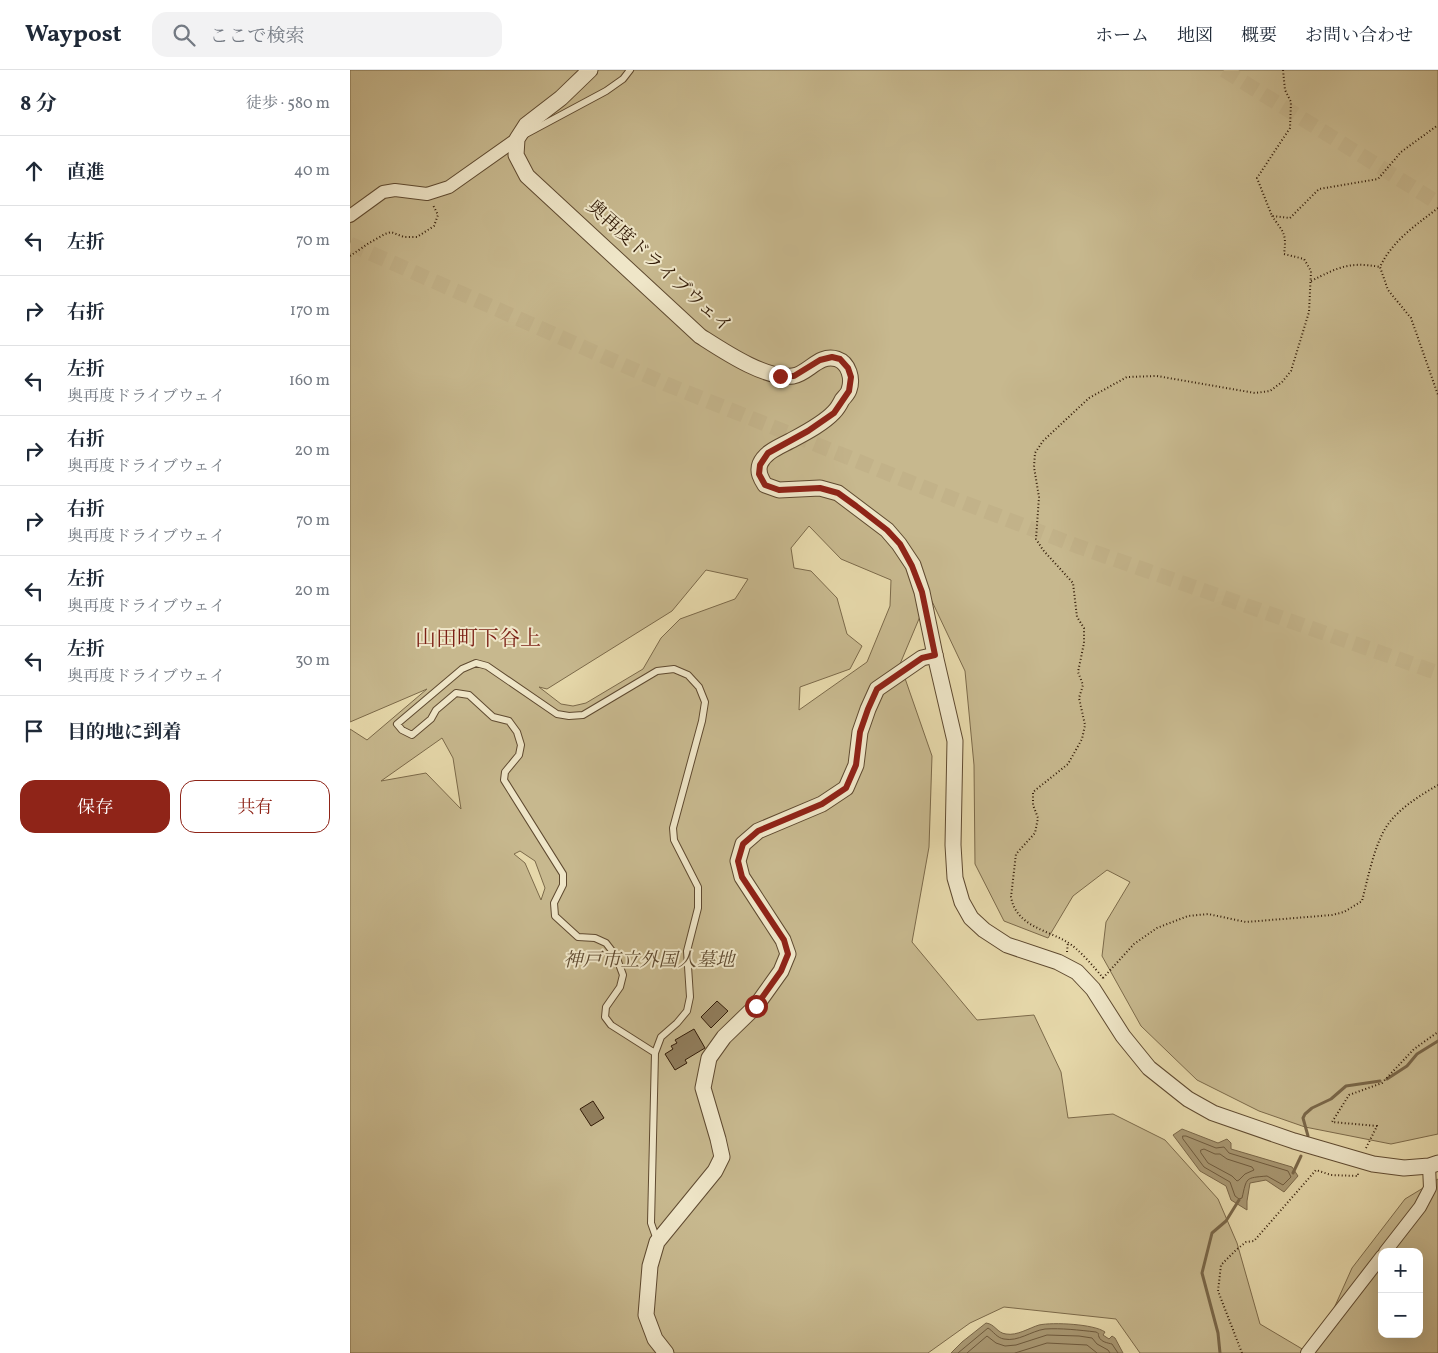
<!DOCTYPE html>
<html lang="ja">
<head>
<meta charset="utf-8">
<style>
  :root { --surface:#fff; --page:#f2f2f3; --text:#1f2937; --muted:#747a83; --line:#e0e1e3; --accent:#8f2418 }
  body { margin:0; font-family:Vollkorn,"Noto Serif JP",serif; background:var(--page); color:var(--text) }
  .controls { position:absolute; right:15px; bottom:15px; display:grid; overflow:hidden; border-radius:10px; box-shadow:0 5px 20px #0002 }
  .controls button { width:45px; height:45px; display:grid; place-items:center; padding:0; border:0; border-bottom:1px solid var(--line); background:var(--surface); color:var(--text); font:25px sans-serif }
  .stop { position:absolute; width:15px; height:15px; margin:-11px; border:4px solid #8f2418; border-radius:50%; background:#fff }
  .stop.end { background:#8f2418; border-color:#fff; box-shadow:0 1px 5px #0008 }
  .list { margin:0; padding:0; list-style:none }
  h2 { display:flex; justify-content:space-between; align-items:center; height:65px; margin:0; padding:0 20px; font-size:21px }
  h2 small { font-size:16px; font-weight:400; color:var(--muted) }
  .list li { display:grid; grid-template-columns:32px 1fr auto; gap:15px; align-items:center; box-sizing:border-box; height:70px; padding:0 20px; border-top:1px solid var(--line) }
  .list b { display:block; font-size:19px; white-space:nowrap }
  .list p { margin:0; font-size:16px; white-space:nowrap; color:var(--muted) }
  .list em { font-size:16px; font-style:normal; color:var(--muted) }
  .actions { display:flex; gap:10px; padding:15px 20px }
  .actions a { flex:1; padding:11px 0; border:1px solid var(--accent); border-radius:15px; text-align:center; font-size:18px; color:var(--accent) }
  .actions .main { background:var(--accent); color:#fff }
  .icon { flex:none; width:28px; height:28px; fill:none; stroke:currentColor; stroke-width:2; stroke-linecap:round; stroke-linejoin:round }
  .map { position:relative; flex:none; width:1088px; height:1283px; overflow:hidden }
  header { display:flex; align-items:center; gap:30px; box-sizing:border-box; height:70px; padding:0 25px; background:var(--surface); border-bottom:1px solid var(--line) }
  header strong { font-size:24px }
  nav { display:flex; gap:28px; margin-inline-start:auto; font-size:18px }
  .search { width:350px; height:45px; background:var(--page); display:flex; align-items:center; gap:12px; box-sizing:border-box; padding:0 18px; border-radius:15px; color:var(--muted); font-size:19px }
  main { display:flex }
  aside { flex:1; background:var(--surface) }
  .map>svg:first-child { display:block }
</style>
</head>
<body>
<header>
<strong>Waypost</strong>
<div class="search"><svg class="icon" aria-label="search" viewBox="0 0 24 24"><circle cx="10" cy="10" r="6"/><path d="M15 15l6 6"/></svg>ここで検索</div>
<nav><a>ホーム</a><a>地図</a><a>概要</a><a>お問い合わせ</a></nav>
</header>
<main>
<aside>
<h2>8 分<small>徒歩 · 580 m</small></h2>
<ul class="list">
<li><svg class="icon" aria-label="ahead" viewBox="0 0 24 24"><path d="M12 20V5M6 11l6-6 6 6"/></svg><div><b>直進</b></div><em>40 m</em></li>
<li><svg class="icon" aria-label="left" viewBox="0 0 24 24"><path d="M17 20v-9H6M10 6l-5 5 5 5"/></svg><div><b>左折</b></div><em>70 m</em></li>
<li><svg class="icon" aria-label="right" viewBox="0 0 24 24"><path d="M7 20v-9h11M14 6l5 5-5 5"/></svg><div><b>右折</b></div><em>170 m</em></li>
<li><svg class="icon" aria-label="left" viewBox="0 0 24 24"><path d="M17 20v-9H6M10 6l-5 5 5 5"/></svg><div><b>左折</b><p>奥再度ドライブウェイ</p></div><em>160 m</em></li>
<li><svg class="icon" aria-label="right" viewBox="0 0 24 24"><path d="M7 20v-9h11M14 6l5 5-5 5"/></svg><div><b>右折</b><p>奥再度ドライブウェイ</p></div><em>20 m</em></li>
<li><svg class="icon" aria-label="right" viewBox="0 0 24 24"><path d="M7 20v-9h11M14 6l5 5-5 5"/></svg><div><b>右折</b><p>奥再度ドライブウェイ</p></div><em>70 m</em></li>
<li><svg class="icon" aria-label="left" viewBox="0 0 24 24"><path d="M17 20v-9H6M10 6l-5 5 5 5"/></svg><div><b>左折</b><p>奥再度ドライブウェイ</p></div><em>20 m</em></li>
<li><svg class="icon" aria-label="left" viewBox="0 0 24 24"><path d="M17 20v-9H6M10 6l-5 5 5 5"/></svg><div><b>左折</b><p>奥再度ドライブウェイ</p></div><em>30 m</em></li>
<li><svg class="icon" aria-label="arrive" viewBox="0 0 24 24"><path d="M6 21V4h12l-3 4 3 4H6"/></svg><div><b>目的地に到着</b></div></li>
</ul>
<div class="actions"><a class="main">保存</a><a>共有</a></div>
</aside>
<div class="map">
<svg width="1088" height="1283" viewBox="0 0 1088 1283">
  <rect width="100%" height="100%" fill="#e6d8aa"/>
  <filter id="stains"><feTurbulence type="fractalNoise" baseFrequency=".004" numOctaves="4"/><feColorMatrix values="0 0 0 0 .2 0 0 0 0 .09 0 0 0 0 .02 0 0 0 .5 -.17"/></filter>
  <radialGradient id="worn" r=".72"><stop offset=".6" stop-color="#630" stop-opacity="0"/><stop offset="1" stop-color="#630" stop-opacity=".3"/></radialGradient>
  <g fill="#c7b88e" stroke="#7c6a4a" fill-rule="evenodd">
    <path d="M0,0H1088V1064L1041,1074L955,1057L909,1041L847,1010L791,956L752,886L756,852L780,812L757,800L723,826L698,868L654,851L625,794L624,695L615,601L579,525L550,594L582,686L579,777L562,872L627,950L684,945L711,1002L718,1048L763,1044L815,1070L868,1129L887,1173L910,1254L959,1283H790L766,1249L654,1237L620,1253L578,1283H0V659L17,670L77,619L0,652ZM459,456L491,489L541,510L540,536L517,592L449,640L450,617L500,599L512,576L497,564L487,528L461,501L444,498L441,478ZM356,500L398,509L385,529L330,549L311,568L293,599L236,633L223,636L211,634L189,617L197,619L322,541ZM92,668L103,688L111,739L76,703L31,711ZM170,781L185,791L195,818L191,830L175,793L164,784Z"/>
    <path d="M1088,1109V1283H964L1002,1198L1055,1129ZM1032,1182H1069V1264H1032Z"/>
  </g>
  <g fill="#a99873" stroke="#796648">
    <path d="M832,1059L868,1073L877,1069L881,1073V1079L942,1097L948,1106L934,1122L916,1110L900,1113L897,1131V1140L881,1130L876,1116L850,1101L823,1065Z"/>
    <path d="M636,1253C645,1254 647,1263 656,1264C667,1266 679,1258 689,1255C703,1252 744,1254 755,1262L753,1265L759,1269L762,1266L765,1268L773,1283H601L612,1272Z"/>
  </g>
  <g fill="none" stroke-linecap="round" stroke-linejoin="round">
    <g stroke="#6e5a3d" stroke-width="1">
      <path d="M833,1066H836L866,1078L874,1077L879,1083L938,1101L941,1107L933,1115L917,1106C895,1108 897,1107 892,1128L889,1129L885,1126L880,1112L854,1097L833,1069Z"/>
      <path d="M851,1080L854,1079L865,1084H870L877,1089L902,1097L904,1100L895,1104L889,1110L887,1111L882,1106L858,1093L851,1083Z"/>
      <path d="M608,1283L638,1258C643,1261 647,1268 654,1269C668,1272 681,1261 695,1259C711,1258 729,1260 746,1262C751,1265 747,1262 749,1267C751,1272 758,1273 762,1274L768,1283"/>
      <path d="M617,1283L637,1266L646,1273L655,1276L666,1275L697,1265L729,1266L742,1268L747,1274L758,1280L760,1283"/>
      <path d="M665,1283L697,1273L737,1275L747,1283"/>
    </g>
    <g stroke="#796648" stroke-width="3">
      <path d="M1037,1009L1057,996L1067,984L1088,971"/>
      <path d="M958,1066L953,1048L955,1044L962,1038L981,1029L996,1016L1030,1011"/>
      <path d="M943,1103L951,1086"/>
      <path d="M870,1283L868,1263L852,1203L862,1163L876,1151L889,1130"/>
    </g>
  </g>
  <g fill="#907d5c" stroke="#321b07">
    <path d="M367,931L378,941L361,958L351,947Z"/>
    <path d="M344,959L355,978L335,990L337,993L325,1000L315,984L323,979L321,976L327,973L325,970Z"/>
    <path d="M243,1031L254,1048L241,1056L230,1039Z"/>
  </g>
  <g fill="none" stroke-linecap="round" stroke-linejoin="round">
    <g stroke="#c2b289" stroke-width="15" stroke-dasharray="15 8" stroke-linecap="butt">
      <path d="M874,0L1088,133"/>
      <path d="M0,174L316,314L557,411L727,476L1088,603"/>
    </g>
    <g stroke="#5f4a30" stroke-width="8">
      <g id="service">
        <path d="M174,65L256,21L273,9L280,0"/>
        <path d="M305,983L261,955L255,947L256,937L270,917L273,905L266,886L256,873L245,868L228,867L205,846L204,833L213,815V804L154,710L155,702L169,685L171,675L167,662L159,651L143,647L119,625L106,623L86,640L81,649L62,665L52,660L47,654L112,599L126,593L137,596L207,644L219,646L233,645L307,601L324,599L338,605L349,617L355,632L352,651L323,758L324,770L348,817V838L337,881L340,927L337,941L327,953L311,967L305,983L301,1153L307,1170"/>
      </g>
    </g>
    <g stroke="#5f4a30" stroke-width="14">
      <g id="minor">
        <path d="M0,146L33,122L45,120L77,124L99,117L167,69"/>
        <path d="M1035,1182L1070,1137L1080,1118L1079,1096"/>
        <path d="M957,1283L1032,1186"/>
      </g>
    </g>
    <g stroke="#5f4a30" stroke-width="17">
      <g id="tertiary">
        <path d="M240,0L211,28L176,55L167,69L166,85L177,106L350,266C372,280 416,310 443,306C458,304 469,283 487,289C499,293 503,309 499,320C498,324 494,327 492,330C490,334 487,339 484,342C473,354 453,364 440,371C429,377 415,382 410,394C407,402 411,409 415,415L429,420L470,418L488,423L537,460L549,474L563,495L572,522L585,585L605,671L603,775L605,808L612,832L621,848L634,860L657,875L708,892L727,902L743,919L773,966L799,998L838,1029L863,1043L944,1071L1023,1094L1054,1098L1079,1096L1088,1093"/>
        <path d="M316,1283L305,1269L296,1245L300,1196L307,1172L365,1101L372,1087L368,1069L353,1018L359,988L374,967L406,936L431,901L438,884L433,870L392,807L388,791L393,774L408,761L472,734L496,718L506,695L510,662L518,639L527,619L572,588L585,585"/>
      </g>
    </g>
    <g stroke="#321b07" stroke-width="2" stroke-dasharray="1 2.5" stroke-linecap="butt">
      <path d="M933,0L935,20L941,32L940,58L907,108L922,146L940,148L969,119L1028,109L1051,82L1088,55"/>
      <path d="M1088,138C1066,155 1042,171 1030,197L1038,220L1061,248L1088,325"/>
      <path d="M0,186L19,173L35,164L41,162L54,167H67L84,156L88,145L83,135"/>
      <path d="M961,211C987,198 999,191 1030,197"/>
      <path d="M717,882L718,872"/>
      <path d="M753,908C745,898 728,878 717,872C697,860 666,856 661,827L666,784L685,763L688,748L683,735V722L718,694L732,669L735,655L729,628L733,615L728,602L734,573V558L727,547L723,513L693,480L686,469L689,427L684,397L685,383L693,371L739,328L777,307L807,306L905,323L920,321L932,312L941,301L959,242L961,201L954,189L934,184C937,163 933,162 922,146"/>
      <path d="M753,908L784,874L807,858L838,846L858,844L896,852L982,845L994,842L1012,831C1018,808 1025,771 1039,753C1051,737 1071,725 1088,715"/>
      <path d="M1016,1078L1027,1056L982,1052L999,1025L1032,1013L1064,979L1088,962"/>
      <path d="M892,1283L868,1221L871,1195L886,1180L896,1172L904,1171L966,1100L981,1105L1008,1106V1103"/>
    </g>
    <use href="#service" stroke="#efe6c8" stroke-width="6"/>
    <use href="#minor" stroke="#efe6c8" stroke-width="12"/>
    <use href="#tertiary" stroke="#efe6c8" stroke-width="15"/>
  </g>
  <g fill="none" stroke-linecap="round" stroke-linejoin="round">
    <path stroke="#8f2418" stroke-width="6" d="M406,936L431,901L438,884L434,870L392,807L388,791L393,774L408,761L472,734L496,718L506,695L510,662L518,639L527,619L572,588L585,585L572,522L562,496L550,474L537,460L506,436L488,423L470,418L429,420L415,415L409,404L410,395L418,383L458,361L484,343L499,321L501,307L498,298L490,289L482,287L470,290L444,306H430"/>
  </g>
  <g text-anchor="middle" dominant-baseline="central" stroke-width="4" stroke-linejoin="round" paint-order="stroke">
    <g font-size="19" fill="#321b07" stroke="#efe6c8">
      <text transform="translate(309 197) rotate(42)">奥再度ドライブウェイ</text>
    </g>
    <g font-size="19" font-style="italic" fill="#5f4a30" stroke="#efe6c8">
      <text x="299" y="891">神戸市立外国人墓地</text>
    </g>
    <g font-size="21" fill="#7a1f14" stroke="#efe6c8">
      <text x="128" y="569">山田町下谷上</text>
    </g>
  </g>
  <rect width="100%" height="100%" filter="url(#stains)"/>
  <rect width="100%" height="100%" fill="url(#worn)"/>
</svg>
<div class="controls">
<button>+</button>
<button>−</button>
</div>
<div class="stop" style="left:406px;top:936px"></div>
<div class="stop end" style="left:430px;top:306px"></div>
</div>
</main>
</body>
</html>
